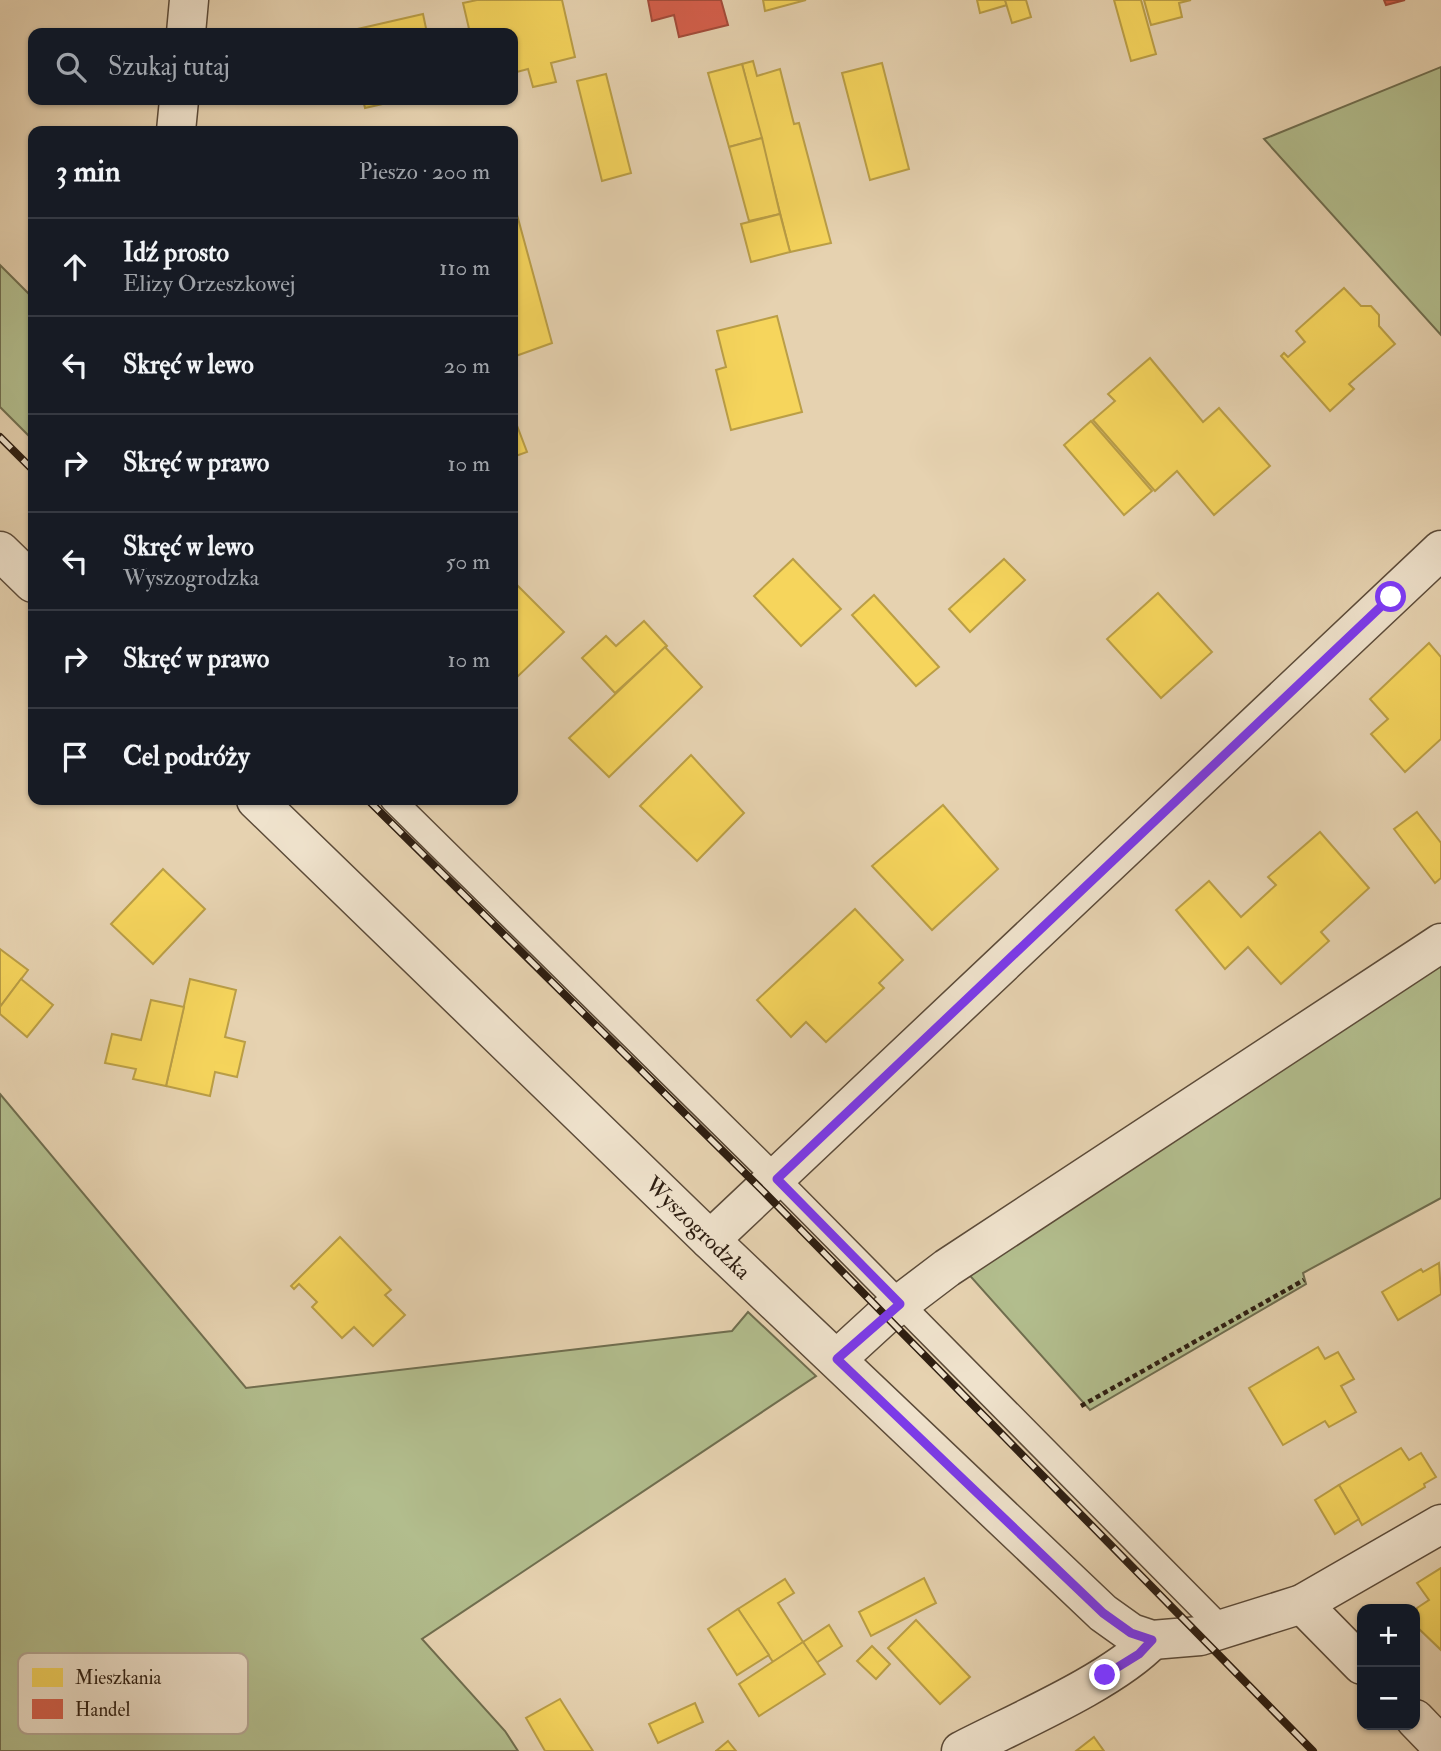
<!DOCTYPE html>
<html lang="pl">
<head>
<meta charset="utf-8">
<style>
  :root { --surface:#171b24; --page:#242831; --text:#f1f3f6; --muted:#9ea1a6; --line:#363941 }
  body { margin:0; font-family:"IM FELL Double Pica",serif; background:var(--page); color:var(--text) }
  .controls { position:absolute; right:21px; bottom:21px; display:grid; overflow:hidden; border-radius:14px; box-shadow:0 2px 5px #0004 }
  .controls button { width:63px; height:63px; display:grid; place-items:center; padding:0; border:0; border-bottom:2px solid var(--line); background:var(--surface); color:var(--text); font:35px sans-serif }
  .stop { position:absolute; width:21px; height:21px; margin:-16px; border:5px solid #7c3aed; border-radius:50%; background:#fff }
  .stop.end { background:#7c3aed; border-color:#fff; box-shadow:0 2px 7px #0008 }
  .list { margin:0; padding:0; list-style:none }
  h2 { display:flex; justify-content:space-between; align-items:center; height:91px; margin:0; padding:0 28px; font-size:30px }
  h2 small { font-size:23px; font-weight:400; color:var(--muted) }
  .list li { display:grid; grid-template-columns:46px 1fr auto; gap:21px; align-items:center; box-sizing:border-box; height:98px; padding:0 28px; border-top:2px solid var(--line) }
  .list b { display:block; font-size:26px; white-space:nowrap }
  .list p { margin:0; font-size:23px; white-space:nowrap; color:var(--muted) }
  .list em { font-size:23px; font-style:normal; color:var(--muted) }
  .icon { flex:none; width:38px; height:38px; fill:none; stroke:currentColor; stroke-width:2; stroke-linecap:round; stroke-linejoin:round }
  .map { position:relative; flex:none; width:1441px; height:1751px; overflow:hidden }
  .search { position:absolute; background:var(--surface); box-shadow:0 2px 5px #0004; left:28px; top:28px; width:490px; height:77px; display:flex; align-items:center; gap:18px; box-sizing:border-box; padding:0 24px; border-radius:14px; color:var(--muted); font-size:26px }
  .panel { position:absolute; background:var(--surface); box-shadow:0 2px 5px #0004; left:28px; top:126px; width:490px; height:679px; border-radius:14px }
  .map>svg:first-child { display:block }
</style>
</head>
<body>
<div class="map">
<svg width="1441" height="1751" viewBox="0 0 1441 1751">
  <rect width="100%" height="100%" fill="#e6d2b0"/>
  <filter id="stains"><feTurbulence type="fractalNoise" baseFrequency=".00286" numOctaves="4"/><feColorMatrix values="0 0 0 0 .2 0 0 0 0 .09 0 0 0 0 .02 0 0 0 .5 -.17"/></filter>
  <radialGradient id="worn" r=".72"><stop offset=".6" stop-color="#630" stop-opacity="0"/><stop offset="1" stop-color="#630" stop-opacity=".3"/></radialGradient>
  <g fill="#b2bd8d" stroke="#706e4f" stroke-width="2">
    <path d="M1441,67V335L1264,139Z"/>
    <path d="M0,265L33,298V440L0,407Z"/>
    <path d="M1441,954V1198L1303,1273L1306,1284L1090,1410L964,1269Z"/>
    <path d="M0,1094L246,1388L732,1331L748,1312L816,1376L422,1639L505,1731L518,1751H0Z"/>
  </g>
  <g fill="#f6d55c" stroke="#ba9e46" stroke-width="2">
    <path d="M477,0H562L575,57L551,63L556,82L533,87L528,69L513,73V33H470L463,3Z"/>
    <path d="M763,0H806L765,11Z"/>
    <path d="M977,0H1005L1007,5L980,13Z"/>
    <path d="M1005,0H1026L1031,17L1012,23Z"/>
    <path d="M1114,0H1141L1156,54L1131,61Z"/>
    <path d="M1144,0H1191L1179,3L1182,17L1151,25Z"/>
    <path d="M423,14L427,33H340Z"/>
    <path d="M753,61L757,76L780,69L794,124L799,123L831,243L790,252L742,64Z"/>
    <path d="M882,63L909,169L870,180L842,73Z"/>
    <path d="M742,64L762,138L729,147L708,73Z"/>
    <path d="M606,74L631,173L602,181L577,81Z"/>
    <path d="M363,100H400L365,108Z"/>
    <path d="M762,138L780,214L749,221L729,147Z"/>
    <path d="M516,211L552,343L513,357V212Z"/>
    <path d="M780,214L790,252L751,262L741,224Z"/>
    <path d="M1344,288L1361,306H1371L1379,315V326L1395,344L1349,384L1354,389L1330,411L1281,356L1284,353L1288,357L1305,342L1296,331Z"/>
    <path d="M777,316L802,412L731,430L716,370L726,367L717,331Z"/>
    <path d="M1150,358L1203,422L1219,408L1270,466L1214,515L1177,471L1155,491L1093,420L1115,401L1108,394Z"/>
    <path d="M513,415L527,452L513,457Z"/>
    <path d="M1091,421L1152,491L1124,515L1064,445Z"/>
    <path d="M793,559L841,609L801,646L754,596Z"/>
    <path d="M1004,559L1025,580L970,632L949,609Z"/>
    <path d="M513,581L564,632L513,681Z"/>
    <path d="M1158,593L1212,652L1161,698L1107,639Z"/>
    <path d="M874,595L939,667L916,686L852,615Z"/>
    <path d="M644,621L667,646L615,693L582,658L606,636L616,646Z"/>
    <path d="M1429,643L1441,657V739L1405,772L1371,734L1388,719L1370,699Z"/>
    <path d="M665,647L702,687L609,777L569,738Z"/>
    <path d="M691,755L744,813L697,861L640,806Z"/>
    <path d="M943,805L998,869L932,930L872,866Z"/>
    <path d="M1417,812L1441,843V878L1435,883L1394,829Z"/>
    <path d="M1320,832L1369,888L1321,932L1329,941L1281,984L1248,947L1225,969L1176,910L1209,881L1241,917L1276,885L1268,877Z"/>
    <path d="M163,869L205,909L153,964L111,924Z"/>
    <path d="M855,909L903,960L879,983L884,988L826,1042L806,1022L791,1037L757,1000Z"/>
    <path d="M0,949L28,970L0,1007Z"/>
    <path d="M21,979L53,1005L27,1037L0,1014V1007Z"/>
    <path d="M190,979L236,990L225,1037L245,1042L237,1077L215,1072L210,1096L166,1086Z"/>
    <path d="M151,1000L184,1007L166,1086L133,1079L136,1069L105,1063L112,1034L141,1040Z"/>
    <path d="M340,1237L391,1290L385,1295L405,1315L373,1346L354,1327L342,1338L312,1307L317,1302L299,1284L294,1289L291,1286Z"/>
    <path d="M1439,1263L1441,1294L1398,1320L1382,1292L1421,1269L1423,1272Z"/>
    <path d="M1318,1347L1325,1359L1338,1352L1354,1379L1341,1386L1356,1412L1329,1427L1325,1421L1283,1445L1249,1388Z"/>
    <path d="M1401,1448L1409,1460L1421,1453L1436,1477L1424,1484L1425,1487L1362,1525L1339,1485Z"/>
    <path d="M1339,1485L1359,1519L1335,1534L1315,1500Z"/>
    <path d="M1441,1568V1650L1416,1626L1417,1608L1429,1600L1417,1583Z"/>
    <path d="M924,1578L936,1603L871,1636L859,1612Z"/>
    <path d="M785,1579L794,1593L778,1603L803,1642L773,1662L738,1609Z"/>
    <path d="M738,1609L769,1655L737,1675L708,1629Z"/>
    <path d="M916,1620L970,1677L940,1704L888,1648Z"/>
    <path d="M829,1625L842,1646L816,1663L803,1642Z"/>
    <path d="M803,1642L825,1674L759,1716L739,1684Z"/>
    <path d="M872,1646L890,1664L876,1679L857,1661Z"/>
    <path d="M560,1699L593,1751H545L526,1718Z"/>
    <path d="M695,1703L703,1722L658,1743L649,1724Z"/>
    <path d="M1094,1737L1104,1751H1076Z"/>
    <path d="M728,1741L736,1751H715H716Z"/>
  </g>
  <g fill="#d6604d" stroke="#a44c3b" stroke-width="2">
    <path d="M648,0H721L728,25L679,37L674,15L652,21Z"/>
    <path d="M1384,0H1405L1386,5Z"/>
  </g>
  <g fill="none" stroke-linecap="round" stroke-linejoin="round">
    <g stroke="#5c4b39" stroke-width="27">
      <path id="service" d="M393,800L777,1179L1222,1629"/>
    </g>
    <g stroke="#5c4b39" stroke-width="41">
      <g id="minor">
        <path d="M186,33L189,0"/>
        <path d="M176,131L179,100"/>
        <path d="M0,551L33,583"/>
        <path d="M256,800L710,1240L1103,1613L1131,1633L1152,1640L1200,1636L1302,1604L1441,1524"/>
        <path d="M710,1240L1441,550"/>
        <path d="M837,1359L885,1315L947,1268L1441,943"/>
        <path d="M1302,1604L1362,1665"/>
        <path d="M1415,1719L1441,1746"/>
        <path d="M961,1751C1015,1723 1112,1682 1152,1640"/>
      </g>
    </g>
    <path stroke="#2e1e11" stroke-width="4.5" stroke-dasharray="5 3.5" stroke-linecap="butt" d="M1081,1406L1304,1280"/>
    <use href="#service" stroke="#efe2cc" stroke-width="24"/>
    <use href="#minor" stroke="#efe2cc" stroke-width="38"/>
    <g stroke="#2e1e11" stroke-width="8">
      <g id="rail">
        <path d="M0,437L33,470"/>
        <path d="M368,800L764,1192L1313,1751"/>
      </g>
    </g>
    <use href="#rail" stroke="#efe2cc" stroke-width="5" stroke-dasharray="16" stroke-linecap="butt"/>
  </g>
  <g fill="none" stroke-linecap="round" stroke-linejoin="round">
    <path stroke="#7c3aed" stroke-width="9" d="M1105,1675L1139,1654L1152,1640L1131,1633L1103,1613L837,1359L900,1304L777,1179L1391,597"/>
  </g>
  <g text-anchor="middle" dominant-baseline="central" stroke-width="7" stroke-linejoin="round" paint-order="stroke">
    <g font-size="23" fill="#2e1e11" stroke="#efe2cc">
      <text transform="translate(698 1228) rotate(44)">Wyszogrodzka</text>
    </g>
  </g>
  <rect x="18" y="1653" width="230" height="81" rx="10" fill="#efe2cc" stroke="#b5a794" stroke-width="2"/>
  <rect x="32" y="1668" width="31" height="19" fill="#f6d55c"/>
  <rect x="32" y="1699" width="31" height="20" fill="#d6604d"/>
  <g font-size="19" fill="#2e1e11">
    <text x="75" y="1684">Mieszkania</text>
    <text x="75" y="1716">Handel</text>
  </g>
  <rect width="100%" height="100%" filter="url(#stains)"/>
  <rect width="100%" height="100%" fill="url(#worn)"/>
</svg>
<div class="controls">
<button>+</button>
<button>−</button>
</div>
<div class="stop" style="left:1391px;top:597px"></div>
<div class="stop end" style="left:1105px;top:1675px"></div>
<div class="search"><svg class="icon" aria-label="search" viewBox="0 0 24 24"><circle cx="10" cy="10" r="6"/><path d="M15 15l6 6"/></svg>Szukaj tutaj</div>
<section class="panel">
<h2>3 min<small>Pieszo · 200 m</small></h2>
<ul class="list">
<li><svg class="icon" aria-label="ahead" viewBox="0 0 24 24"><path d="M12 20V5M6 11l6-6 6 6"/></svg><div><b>Idź prosto</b><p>Elizy Orzeszkowej</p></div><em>110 m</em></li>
<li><svg class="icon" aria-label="left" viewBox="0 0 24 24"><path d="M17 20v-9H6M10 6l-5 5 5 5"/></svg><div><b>Skręć w lewo</b></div><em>20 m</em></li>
<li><svg class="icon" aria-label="right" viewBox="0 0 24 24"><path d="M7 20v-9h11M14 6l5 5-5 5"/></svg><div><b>Skręć w prawo</b></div><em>10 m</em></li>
<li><svg class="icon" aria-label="left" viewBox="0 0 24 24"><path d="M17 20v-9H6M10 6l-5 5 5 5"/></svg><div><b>Skręć w lewo</b><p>Wyszogrodzka</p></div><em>50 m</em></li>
<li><svg class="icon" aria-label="right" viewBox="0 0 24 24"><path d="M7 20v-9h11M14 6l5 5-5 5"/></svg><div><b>Skręć w prawo</b></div><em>10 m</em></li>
<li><svg class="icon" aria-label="arrive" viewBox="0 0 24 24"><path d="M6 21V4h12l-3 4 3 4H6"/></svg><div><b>Cel podróży</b></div></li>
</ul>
</section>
</div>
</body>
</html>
